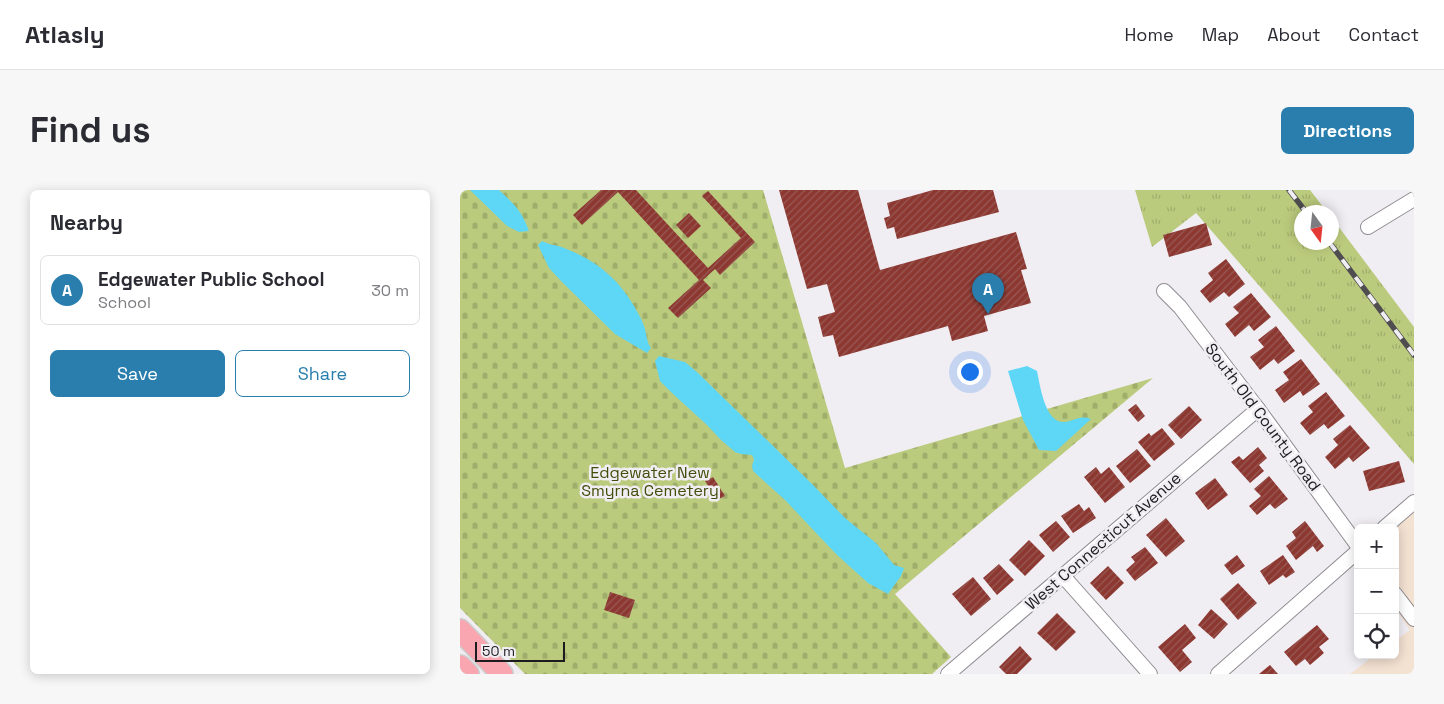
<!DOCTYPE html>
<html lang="en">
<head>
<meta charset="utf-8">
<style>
  :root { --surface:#fff; --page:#f7f7f7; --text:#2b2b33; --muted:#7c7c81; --line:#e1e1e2; --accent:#297eae }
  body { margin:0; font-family:"Space Grotesk",sans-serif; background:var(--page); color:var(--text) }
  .controls { position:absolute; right:15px; bottom:15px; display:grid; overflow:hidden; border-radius:8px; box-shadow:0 2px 12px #0003 }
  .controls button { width:45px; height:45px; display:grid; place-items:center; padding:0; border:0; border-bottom:1px solid var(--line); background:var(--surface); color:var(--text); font:25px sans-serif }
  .compass { position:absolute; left:834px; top:15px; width:45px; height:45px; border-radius:50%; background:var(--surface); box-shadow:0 2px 12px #0003; rotate:165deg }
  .scale { position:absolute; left:15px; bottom:12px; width:90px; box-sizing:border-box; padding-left:5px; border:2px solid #1c1b1d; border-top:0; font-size:14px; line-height:18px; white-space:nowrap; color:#1c1b1d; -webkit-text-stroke:4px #f0edf3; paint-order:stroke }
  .you { position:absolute; left:509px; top:181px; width:18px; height:18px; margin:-12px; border:4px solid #fff; border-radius:50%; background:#1a73e8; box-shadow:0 0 0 8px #1a73e833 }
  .badge { display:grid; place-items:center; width:32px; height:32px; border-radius:50%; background:var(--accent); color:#fff; font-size:16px; font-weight:700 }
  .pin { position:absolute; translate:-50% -41px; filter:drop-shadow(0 1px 2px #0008) }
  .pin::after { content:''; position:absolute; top:26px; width:18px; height:15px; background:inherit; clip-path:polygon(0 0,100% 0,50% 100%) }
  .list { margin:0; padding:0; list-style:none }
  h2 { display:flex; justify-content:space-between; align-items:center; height:65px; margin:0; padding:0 20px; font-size:21px }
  h2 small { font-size:16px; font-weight:400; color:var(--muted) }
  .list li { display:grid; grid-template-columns:32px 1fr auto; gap:15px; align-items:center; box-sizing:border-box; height:70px; margin:0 10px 10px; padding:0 10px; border:1px solid var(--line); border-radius:8px }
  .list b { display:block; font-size:19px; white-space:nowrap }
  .list p { margin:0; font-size:16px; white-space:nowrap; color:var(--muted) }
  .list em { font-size:16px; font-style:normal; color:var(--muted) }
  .actions { display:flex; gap:10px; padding:15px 20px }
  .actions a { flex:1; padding:11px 0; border:1px solid var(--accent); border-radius:8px; text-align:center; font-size:18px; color:var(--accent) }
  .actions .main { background:var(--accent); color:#fff }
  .icon { flex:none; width:28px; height:28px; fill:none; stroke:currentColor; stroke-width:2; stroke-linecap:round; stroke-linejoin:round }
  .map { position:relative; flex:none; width:954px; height:484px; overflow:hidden; border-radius:8px }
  header { display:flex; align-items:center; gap:30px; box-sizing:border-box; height:70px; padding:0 25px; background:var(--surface); border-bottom:1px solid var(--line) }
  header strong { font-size:24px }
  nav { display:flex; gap:28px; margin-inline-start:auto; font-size:18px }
  .intro { display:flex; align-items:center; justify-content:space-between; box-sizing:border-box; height:120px; padding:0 30px }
  h1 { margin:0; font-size:35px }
  .button { padding:12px 22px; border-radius:8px; background:var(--accent); color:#fff; font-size:18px; font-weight:700 }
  main { display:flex; gap:30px; padding:0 30px }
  aside { flex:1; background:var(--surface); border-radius:8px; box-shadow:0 2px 12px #0003 }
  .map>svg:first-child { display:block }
</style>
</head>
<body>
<header>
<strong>Atlasly</strong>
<nav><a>Home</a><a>Map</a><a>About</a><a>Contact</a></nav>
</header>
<div class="intro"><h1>Find us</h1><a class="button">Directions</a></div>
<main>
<aside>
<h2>Nearby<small></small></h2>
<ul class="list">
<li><span class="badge">A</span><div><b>Edgewater Public School</b><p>School</p></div><em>30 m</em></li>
</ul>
<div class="actions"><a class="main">Save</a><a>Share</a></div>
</aside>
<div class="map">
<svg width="954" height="484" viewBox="0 0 954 484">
  <defs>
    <pattern id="grass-tufts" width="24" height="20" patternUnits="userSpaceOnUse" patternTransform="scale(1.25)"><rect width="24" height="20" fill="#bbcb7d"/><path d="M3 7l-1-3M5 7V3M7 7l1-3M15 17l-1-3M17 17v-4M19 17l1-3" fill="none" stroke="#a0ae6c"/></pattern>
    <pattern id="cemetery-stones" width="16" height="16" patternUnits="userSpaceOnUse" patternTransform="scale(1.25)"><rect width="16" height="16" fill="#bbcb7d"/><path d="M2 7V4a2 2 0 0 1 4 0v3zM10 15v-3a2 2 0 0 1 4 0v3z" fill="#a0ae6c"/></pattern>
    <pattern id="building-hatch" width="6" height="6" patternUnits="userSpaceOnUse" patternTransform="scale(1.25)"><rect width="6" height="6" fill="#8c3831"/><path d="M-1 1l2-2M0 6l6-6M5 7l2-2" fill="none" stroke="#985954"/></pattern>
  </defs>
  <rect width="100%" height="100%" fill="#f0edf3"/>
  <path fill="#f3e1d1" d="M954,315V484H890L915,465H935V451L950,440L935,419V338H925Z"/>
  <path fill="url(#grass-tufts)" d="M675,0H850L867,22H842V52H872V28L954,137V274L736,23L692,57Z"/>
  <path fill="url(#cemetery-stones)" d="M0,0H303L385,278L693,188L435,404L491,467L472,484H65L0,418Z"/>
  <g fill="#5ed6f6">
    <path d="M10,0H39C54,14 62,21 69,41L59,42L47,36Z"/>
    <path d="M82,51C89,55 97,55 104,58C135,70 157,87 174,116C177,122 182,129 184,136C187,144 186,151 191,158L187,163L155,144L102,92L89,78L78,55Z"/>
    <path d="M199,166L225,172L238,183L352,294L385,328L416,353L434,375L444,378L441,386L428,404L408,393L376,364L325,310L293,281L292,276L294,269L292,265L281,264L275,262L261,250L247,235L212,203L200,191L195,171Z"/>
    <path d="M567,176L577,181C580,195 585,234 605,232C616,230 620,225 631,229L596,261L579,260L563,230L548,181Z"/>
  </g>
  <g fill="url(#building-hatch)">
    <path d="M141,0H176L248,78L281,48L242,6L248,1L295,52L260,85L255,79L243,90L251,98L218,128L208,118L239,90L158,2L122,35L113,25Z"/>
    <path d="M319,0H398L420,80L556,42L567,79L561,80L571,113L524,126L528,141L492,151L488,136L379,167L373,145L363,147L358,127L375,122L367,94L347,99Z"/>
    <path d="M473,0H533L539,22L437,49L434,37L427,39L424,28L430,26L427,13Z"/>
    <path d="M229,23L241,36L228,48L216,35Z"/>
    <path d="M746,33L752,55L709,67L703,45Z"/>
    <path d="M766,69L785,94L769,107L764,102L750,113L740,101L753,90L748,83Z"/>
    <path d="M791,103L811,127L794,141L789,135L775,147L765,134L779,123L773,117Z"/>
    <path d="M816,136L835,161L818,174L814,169L800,180L790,167L804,157L798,150Z"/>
    <path d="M841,169L860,194L843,206L840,201L824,213L815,200L829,190L823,182Z"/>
    <path d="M866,202L885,226L868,239L864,234L850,245L840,233L853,222L848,216Z"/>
    <path d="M676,214L685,226L678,232L668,220Z"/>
    <path d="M729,216L742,230L721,249L708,235Z"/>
    <path d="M890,235L910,258L893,272L889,267L875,279L865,267L878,255L873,249Z"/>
    <path d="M702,238L715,254L694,271L678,252L689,243L691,246Z"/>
    <path d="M798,257L807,268L799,275L804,281L790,293L771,272L779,266L783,270Z"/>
    <path d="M677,259L691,276L670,293L656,276Z"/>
    <path d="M939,271L945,292L909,301L903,281Z"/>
    <path d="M636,277L641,284L649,277L665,297L645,313L624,287Z"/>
    <path d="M809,286L828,309L815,319L810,314L797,325L789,316L801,306L794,299Z"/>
    <path d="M253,287L265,306L257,310L245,291Z"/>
    <path d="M755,288L768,305L748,320L735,303Z"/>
    <path d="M619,314L624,321L629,317L636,328L613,343L601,326Z"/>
    <path d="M706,328L725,351L706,367L686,345Z"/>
    <path d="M596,331L610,347L593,362L579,345Z"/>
    <path d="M845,331L864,356L857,362L853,356L836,370L826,356L836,348L832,342Z"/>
    <path d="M569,350L585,366L565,386L549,370Z"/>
    <path d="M685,357L698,373L675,391L666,380L675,372L671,367Z"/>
    <path d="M777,365L785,376L772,385L764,375Z"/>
    <path d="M823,365L835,382L826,388L823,385L809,395L800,381Z"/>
    <path d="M539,374L554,390L537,405L523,388Z"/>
    <path d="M648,376L664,393L646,410L630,393Z"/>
    <path d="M513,387L531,409L511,426L492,404Z"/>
    <path d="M778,393L797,413L778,430L760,409Z"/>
    <path d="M150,402L175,410L169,428L144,420Z"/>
    <path d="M751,419L768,434L754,449L738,435Z"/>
    <path d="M597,423L616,442L596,461L577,443Z"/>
    <path d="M725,434L736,448L722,460L732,472L720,482L698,457Z"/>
    <path d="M857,435L869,449L859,457L864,463L850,475L845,469L836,476L824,462Z"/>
    <path d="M560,456L572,469L557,484H546L539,477Z"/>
    <path d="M810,475L818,484H799Z"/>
  </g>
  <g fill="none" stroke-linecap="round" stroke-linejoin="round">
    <g stroke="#8f8c91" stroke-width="16">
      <g id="street">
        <path d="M908,37L954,9"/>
        <path d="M704,101L720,117L798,219L898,356"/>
        <path d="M924,338L954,312"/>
        <path d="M603,386L690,484"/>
        <path d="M935,404L954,429"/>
        <path d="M488,484L798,219"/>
        <path d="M758,484L898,361"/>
      </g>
    </g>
    <g stroke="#cdcdcd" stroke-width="24">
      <g id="primary">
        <path d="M0,440L42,484"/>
        <path d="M0,476L8,484"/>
      </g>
    </g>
    <use href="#street" stroke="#fff" stroke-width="14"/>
    <use href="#primary" stroke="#f9a6b0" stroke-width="21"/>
    <g stroke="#4f4d50" stroke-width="5.5">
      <g id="rail">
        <path d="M829,0L846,22"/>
        <path d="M869,52L954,165"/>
      </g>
    </g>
    <use href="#rail" stroke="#f0edf3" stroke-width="4" stroke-dasharray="11" stroke-linecap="butt"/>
  </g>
  <g text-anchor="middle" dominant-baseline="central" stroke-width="5" stroke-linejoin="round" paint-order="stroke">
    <g font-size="16" fill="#1c1b1d" stroke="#f0edf3">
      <text transform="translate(803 227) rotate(53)">South Old County Road</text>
      <text transform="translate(643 351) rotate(-41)">West Connecticut Avenue</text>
    </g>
    <g font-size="16" fill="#444e0b" stroke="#f0edf3">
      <text x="190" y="282">Edgewater New<tspan x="190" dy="18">Smyrna Cemetery</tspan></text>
    </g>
  </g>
</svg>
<div class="controls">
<button>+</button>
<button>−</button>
<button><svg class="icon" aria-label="locate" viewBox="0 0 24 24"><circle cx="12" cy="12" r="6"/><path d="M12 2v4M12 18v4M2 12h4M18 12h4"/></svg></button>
</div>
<svg class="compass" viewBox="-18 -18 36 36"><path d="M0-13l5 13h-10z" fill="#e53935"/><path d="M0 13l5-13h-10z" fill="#7c7c81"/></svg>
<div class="scale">50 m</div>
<div class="you"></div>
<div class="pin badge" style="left:528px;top:124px">A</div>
</div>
</main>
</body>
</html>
